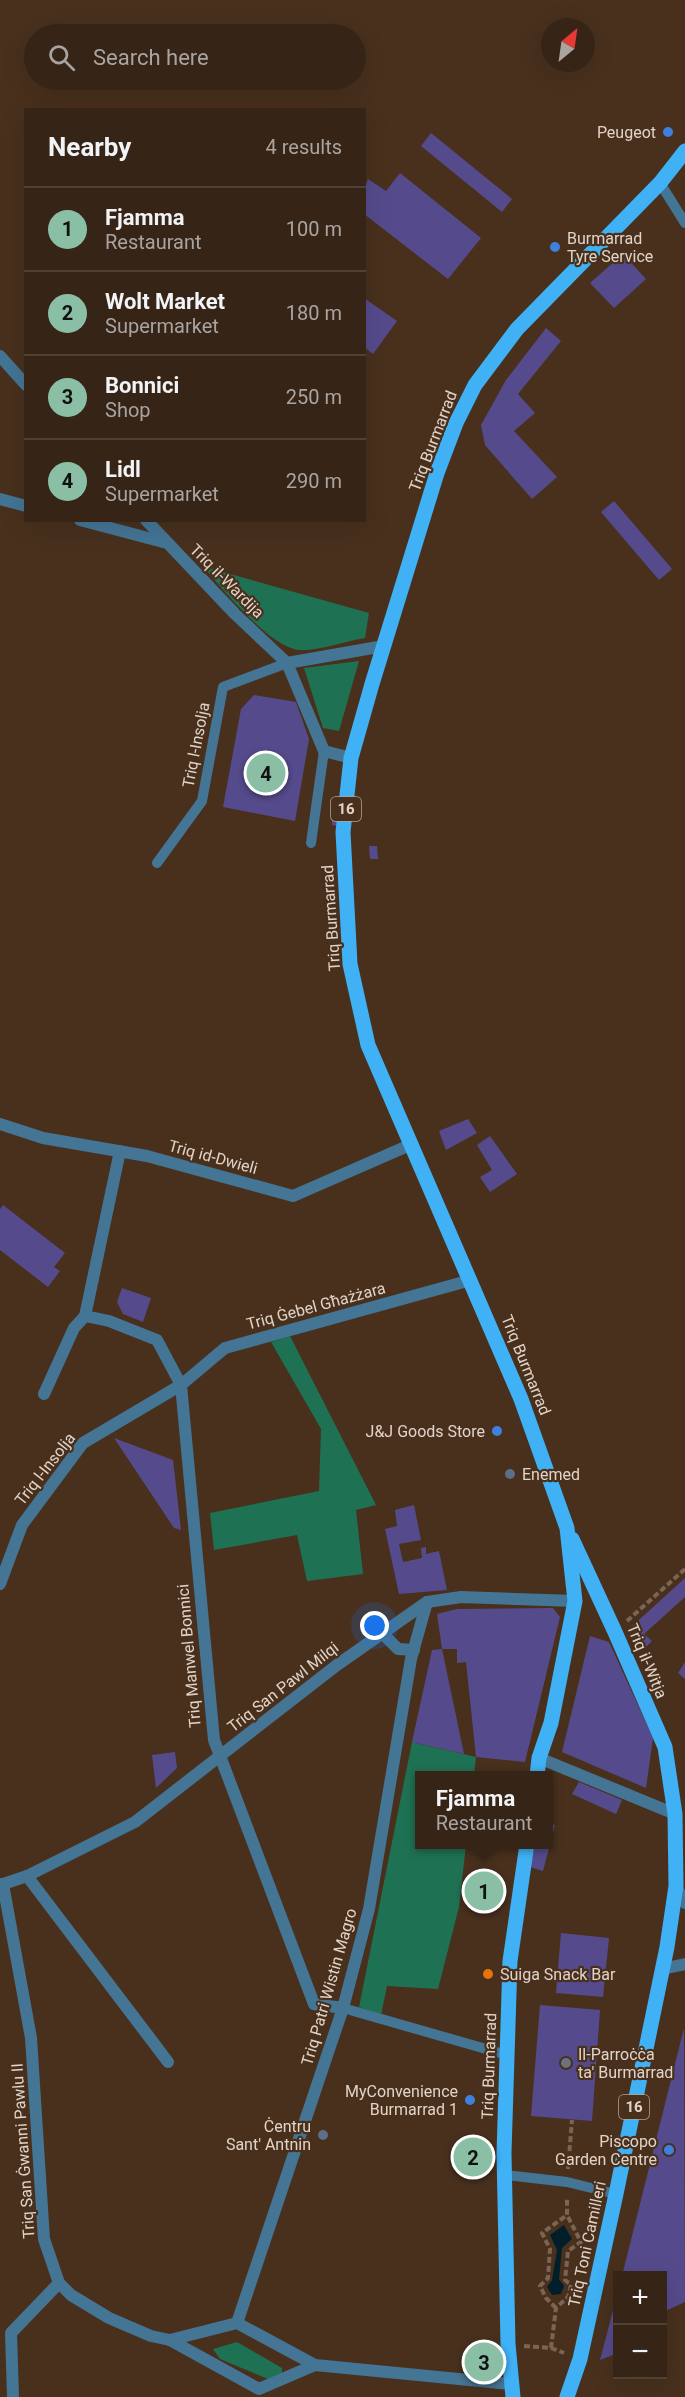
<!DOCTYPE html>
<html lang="en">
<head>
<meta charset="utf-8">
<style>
  :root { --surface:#362416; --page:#413023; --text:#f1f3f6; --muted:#aaa4a1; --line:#504135; --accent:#8abfa5 }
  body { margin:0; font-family:Roboto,sans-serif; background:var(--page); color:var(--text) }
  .controls { position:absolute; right:18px; bottom:18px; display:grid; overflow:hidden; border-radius:0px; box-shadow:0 6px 24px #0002 }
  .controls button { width:54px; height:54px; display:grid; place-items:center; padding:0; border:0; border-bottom:2px solid var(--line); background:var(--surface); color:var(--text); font:30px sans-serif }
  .compass { position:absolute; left:541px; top:18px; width:54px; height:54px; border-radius:50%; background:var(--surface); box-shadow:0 6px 24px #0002; rotate:29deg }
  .you { position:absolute; left:375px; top:1626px; width:21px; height:21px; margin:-15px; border:4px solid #fff; border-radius:50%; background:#1a73e8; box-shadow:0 0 0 9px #1a73e833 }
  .badge { display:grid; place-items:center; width:39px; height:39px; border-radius:50%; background:var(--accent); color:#111; font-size:20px; font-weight:700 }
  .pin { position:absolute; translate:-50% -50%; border:3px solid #fff; box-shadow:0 2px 6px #0006 }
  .popup { position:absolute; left:415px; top:1771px; width:138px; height:78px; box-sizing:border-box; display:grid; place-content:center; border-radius:0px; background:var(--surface); filter:drop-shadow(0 2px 4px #0005); font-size:20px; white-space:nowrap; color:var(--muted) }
  .popup b { font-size:22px; color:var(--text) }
  .popup::after { content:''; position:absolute; left:50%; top:100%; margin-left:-12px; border:12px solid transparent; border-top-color:var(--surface) }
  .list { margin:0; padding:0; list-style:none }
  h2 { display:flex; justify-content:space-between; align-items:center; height:78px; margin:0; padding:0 24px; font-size:26px }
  h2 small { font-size:20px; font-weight:400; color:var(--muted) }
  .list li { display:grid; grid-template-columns:39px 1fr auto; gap:18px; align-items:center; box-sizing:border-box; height:84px; padding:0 24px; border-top:2px solid var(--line) }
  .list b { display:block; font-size:22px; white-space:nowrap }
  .list p { margin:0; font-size:20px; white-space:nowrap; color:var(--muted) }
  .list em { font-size:20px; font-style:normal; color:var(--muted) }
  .icon { flex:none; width:33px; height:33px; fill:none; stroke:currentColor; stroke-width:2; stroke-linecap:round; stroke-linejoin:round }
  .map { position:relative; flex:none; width:685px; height:2397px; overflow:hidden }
  .search { position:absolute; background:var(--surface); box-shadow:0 6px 24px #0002; left:24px; top:24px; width:342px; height:66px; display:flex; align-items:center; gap:15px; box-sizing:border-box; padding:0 21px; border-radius:33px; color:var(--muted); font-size:22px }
  .panel { position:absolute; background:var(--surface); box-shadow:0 6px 24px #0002; left:24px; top:108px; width:342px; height:414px; border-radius:0px }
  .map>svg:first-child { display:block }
</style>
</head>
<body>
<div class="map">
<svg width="685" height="2397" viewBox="0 0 685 2397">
  <rect width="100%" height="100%" fill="#48301d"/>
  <g fill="#1f7153">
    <path d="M209,568L369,613L365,638C347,641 318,651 301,650C273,650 225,592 207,571Z"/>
    <path d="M359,661L339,731L323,728L304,668Z"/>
    <path d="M290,1336L376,1505L356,1510L363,1574L307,1581L297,1535L214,1550L210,1513L319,1491L321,1429L271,1342Z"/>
    <path d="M412,1742L476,1757L474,1775L420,1776V1844L466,1845L459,1907L438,1989L387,1986L381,2015L359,2007Z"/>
    <path d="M237,2342L282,2368V2375L268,2379L220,2359L213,2349Z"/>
  </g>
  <path fill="#011f2a" d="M564,2225L572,2239L562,2248L559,2279L564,2286L561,2294L552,2295L547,2287L552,2280L557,2250L550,2235Z"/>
  <g fill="#554b8c">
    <path d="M431,133L512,199L502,212L421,146Z"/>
    <path d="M400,173L481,238L448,279L364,214V189L368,179L386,191Z"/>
    <path d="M623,254L646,279L614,308L590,283Z"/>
    <path d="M364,298L397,321L373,354L364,347Z"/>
    <path d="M546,328L561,341L518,394L535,413L514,431L557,477L532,499L485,445L481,425L506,380Z"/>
    <path d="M614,501L672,569L659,580L601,512Z"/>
    <path d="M254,695L296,702L309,739L295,821L223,807L241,709Z"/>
    <path d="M332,814H338L337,826L332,825Z"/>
    <path d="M369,846H377L378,859H370Z"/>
    <path d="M468,1119L477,1133L446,1150L439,1131Z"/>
    <path d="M490,1136L517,1174L490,1192L480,1177L492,1170L477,1145Z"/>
    <path d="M3,1205L65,1253L54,1267L60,1271L48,1287L0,1250V1209Z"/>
    <path d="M122,1288L151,1298L143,1322L123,1314L117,1302Z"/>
    <path d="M114,1438L173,1460L181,1530L174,1528Z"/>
    <path d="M414,1505L421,1540L399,1544L403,1562L422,1558L421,1548L426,1547V1554L439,1551L447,1590L399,1594L385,1529L397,1526L395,1510Z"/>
    <path d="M685,1578V1597L644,1634L652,1641L644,1649L630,1628Z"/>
    <path d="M553,1608L560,1617L525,1762L476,1757L466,1662L457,1663V1649H442L437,1614L457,1609Z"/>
    <path d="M590,1636L609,1642L653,1738L646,1788L562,1752Z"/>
    <path d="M442,1649L464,1754L412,1742L432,1650Z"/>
    <path d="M685,1662V1679L678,1673Z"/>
    <path d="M175,1752L177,1768L156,1788L152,1755Z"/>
    <path d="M579,1782L622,1800L616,1814L572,1794Z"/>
    <path d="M549,1823L555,1825L543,1871L530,1867L535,1845H549Z"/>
    <path d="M561,1933L609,1938L603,1997L556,1993Z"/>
    <path d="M540,2005L600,2010L592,2121L531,2116Z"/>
    <path d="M684,2028L685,2302L663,2312V2276H622Z"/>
    <path d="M617,2295L618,2353L600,2360Z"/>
  </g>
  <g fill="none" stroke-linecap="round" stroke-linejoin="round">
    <g stroke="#7a6554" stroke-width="4" stroke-dasharray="6 3" stroke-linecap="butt">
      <path d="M627,1621L685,1569"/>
      <path d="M568,2169L572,2120"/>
      <path d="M556,2308L546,2298L540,2286L548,2278L550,2249L542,2233L567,2215V2197"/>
      <path d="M524,2346L551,2348L556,2308L568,2297L571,2285L565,2280L568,2251L581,2242L567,2215"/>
      <path d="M551,2348L564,2353"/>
    </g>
    <g stroke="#447595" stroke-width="10">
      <path d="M660,183L685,223"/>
      <path d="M311,843L324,751"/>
      <path d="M157,863L202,801L223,687L287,663"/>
      <path d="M343,2008L507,2055"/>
      <path d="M506,2175L567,2182L616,2194"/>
    </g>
    <g stroke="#447595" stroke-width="12">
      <path d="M0,499L26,506"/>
      <path d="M80,520L167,543"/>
      <path d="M0,1124L43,1138L147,1156L293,1196L410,1145"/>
      <path d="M85,1316L109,1321L157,1340L181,1385L214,1740L314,2004L343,2008"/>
      <path d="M44,1394L74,1328L85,1316L120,1151"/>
      <path d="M0,1584L22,1525L83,1443L181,1385L225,1348L471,1280"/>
      <path d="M381,1632L398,1649L414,1650"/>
      <path d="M539,1758L675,1814"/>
      <path d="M27,1876L168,2062"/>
      <path d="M3,1884L31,2038L44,2239L59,2283L11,2333L13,2397"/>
      <path d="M0,1885L27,1876L135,1822L337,1665L427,1602L461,1597L575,1601"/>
      <path d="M59,2283L71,2295L109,2318L151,2336L170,2340L259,2389L315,2365"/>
      <path d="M237,2323L343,2008L369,1909L411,1659L427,1602"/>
      <path d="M170,2340L237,2323L315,2365L511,2384"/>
    </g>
    <g stroke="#447595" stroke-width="12">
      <path d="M0,356L26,385"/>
      <path d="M146,520L235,614L287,663L324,751L351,758"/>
      <path d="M287,663L384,646"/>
      <path d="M676,1886L685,1903"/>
      <path d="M662,1969L685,1964"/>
    </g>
    <g stroke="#3fb1f4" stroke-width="15">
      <path d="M537,1776L539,1758L551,1723L575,1601L567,1528L521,1399L368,1045L350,964L343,832L351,758L372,684L437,473L456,423L475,385L517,329L660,183L685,151"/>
      <path d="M513,2397L508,2344L504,2153L510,1961L527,1844"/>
      <path d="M567,2397L580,2359L616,2194L667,1947L676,1886L675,1814L665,1747L615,1632L572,1539"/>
    </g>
  </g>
  <g fill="#3f7fe0" stroke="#48301d" stroke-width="2">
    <circle cx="668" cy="132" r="6"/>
    <circle cx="555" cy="247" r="6"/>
    <circle cx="497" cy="1431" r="6"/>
    <circle cx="470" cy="2100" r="6"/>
    <circle cx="669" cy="2150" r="6"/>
  </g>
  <g fill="#5c6f8a" stroke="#48301d" stroke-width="2">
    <circle cx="510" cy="1474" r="6"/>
    <circle cx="323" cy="2135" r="6"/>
  </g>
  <circle fill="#e8710a" stroke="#48301d" stroke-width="2" cx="488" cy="1974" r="6"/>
  <circle fill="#6b7280" stroke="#48301d" stroke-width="2" cx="566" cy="2063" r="6"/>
  <g text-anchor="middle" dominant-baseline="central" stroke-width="4.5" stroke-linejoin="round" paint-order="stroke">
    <g fill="#48301d" stroke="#b4a294" stroke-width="1.5">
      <rect x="331" y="797" width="30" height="24" rx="4.5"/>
      <rect x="619" y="2095" width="30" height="24" rx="4.5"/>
    </g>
    <g font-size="15" font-weight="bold" fill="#e2d3c7">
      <text x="346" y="809">16</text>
      <text x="634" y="2107">16</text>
    </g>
    <g font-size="16" fill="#e2d3c7" stroke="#48301d" text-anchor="end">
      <text x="656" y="132">Peugeot</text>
      <text x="567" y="238" text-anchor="start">Burmarrad<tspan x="567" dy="18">Tyre Service</tspan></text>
      <text x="485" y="1431">J&amp;J Goods Store</text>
      <text x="522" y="1474" text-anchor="start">Enemed</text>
      <text x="500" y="1974" text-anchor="start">Suiga Snack Bar</text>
      <text x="578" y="2054" text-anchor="start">Il-Parroċċa<tspan x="578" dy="18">ta' Burmarrad</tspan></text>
      <text x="458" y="2091">MyConvenience<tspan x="458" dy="18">Burmarrad 1</tspan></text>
      <text x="311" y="2126">Ċentru<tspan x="311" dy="18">Sant' Antnin</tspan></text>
      <text x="657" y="2141">Piscopo<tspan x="657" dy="18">Garden Centre</tspan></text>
    </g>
    <g font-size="16" fill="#e2d3c7" stroke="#48301d">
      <text transform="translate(433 441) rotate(-69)">Triq Burmarrad</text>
      <text transform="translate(227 581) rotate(45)">Triq il-Wardija</text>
      <text transform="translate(196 745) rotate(-79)">Triq l-Insolja</text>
      <text transform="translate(331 918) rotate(-94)">Triq Burmarrad</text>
      <text transform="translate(213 1157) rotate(15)">Triq id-Dwieli</text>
      <text transform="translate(316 1306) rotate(-15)">Triq Ġebel Għażżara</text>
      <text transform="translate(526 1365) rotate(68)">Triq Burmarrad</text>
      <text transform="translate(45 1469) rotate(-52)">Triq l-Insolja</text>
      <text transform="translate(189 1656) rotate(-95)">Triq Manwel Bonnici</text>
      <text transform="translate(647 1661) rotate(67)">Triq il-Witja</text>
      <text transform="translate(283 1687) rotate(-38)">Triq San Pawl Milqi</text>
      <text transform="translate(329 1987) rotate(-74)">Triq Patri Wistin Magro</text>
      <text transform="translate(489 2066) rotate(-88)">Triq Burmarrad</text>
      <text transform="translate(23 2151) rotate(-94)">Triq San Ġwanni Pawlu II</text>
      <text transform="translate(587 2244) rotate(-78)">Triq Toni Camilleri</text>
    </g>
  </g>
</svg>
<div class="controls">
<button>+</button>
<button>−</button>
</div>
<svg class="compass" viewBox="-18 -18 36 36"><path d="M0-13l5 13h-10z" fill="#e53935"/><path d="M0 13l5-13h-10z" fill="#aaa4a1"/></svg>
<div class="you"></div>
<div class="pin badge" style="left:484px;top:1891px">1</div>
<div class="popup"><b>Fjamma</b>Restaurant</div>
<div class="pin badge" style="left:473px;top:2157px">2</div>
<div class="pin badge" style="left:484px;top:2362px">3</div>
<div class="pin badge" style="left:266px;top:773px">4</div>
<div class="search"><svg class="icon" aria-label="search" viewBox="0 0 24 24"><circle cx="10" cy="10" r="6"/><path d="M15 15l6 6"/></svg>Search here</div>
<section class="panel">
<h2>Nearby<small>4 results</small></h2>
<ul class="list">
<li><span class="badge">1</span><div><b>Fjamma</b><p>Restaurant</p></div><em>100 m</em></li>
<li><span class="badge">2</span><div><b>Wolt Market</b><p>Supermarket</p></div><em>180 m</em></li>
<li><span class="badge">3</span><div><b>Bonnici</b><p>Shop</p></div><em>250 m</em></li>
<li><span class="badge">4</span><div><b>Lidl</b><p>Supermarket</p></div><em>290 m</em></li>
</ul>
</section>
</div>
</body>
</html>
